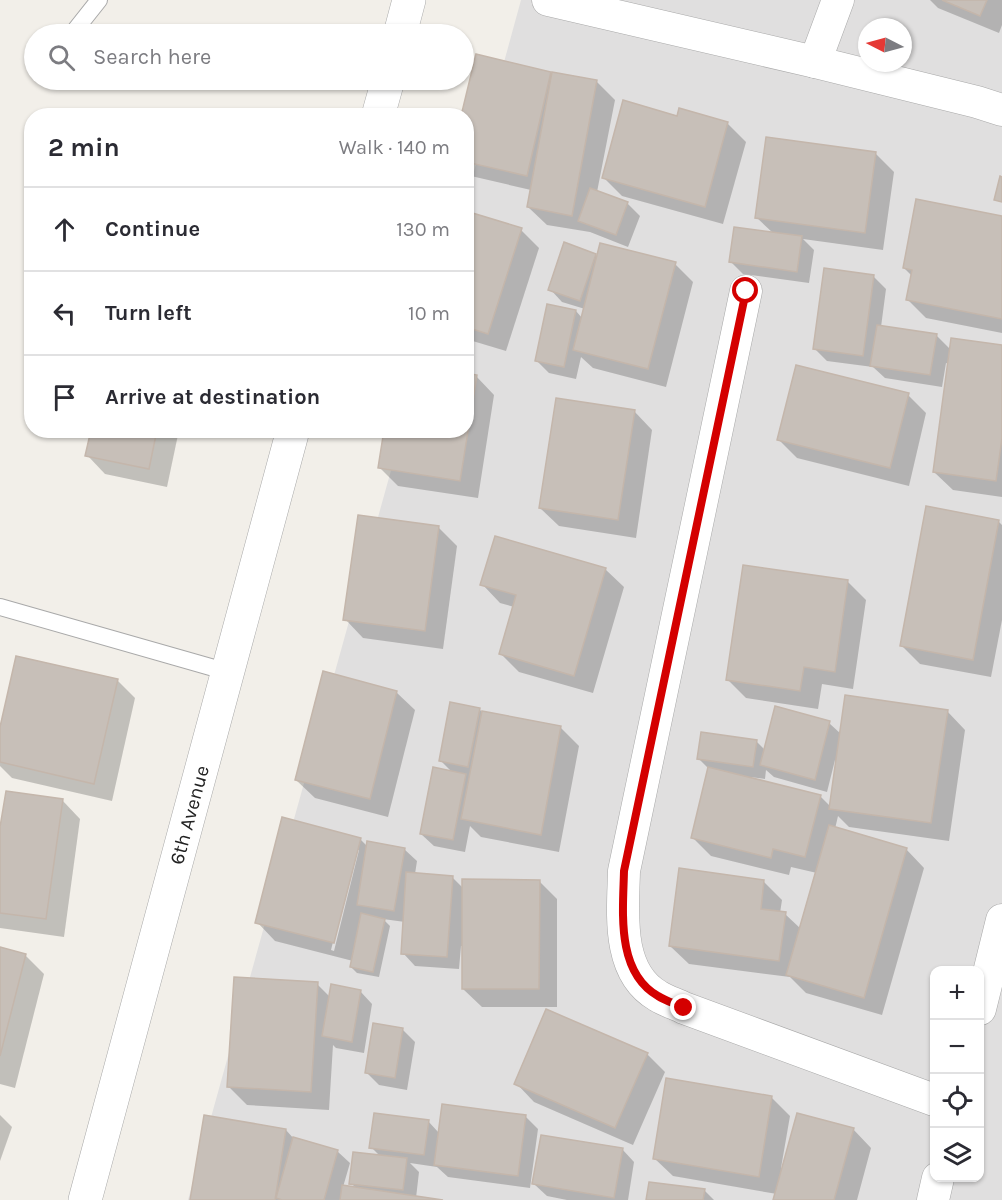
<!DOCTYPE html>
<html lang="en">
<head>
<meta charset="utf-8">
<style>
  :root { --surface:#fff; --page:#f2f2f3; --text:#2b2b33; --muted:#7c7c81; --line:#e1e1e2 }
  body { margin:0; font-family:Karla,sans-serif; background:var(--page); color:var(--text) }
  .controls { position:absolute; right:18px; bottom:18px; display:grid; overflow:hidden; border-radius:12px; box-shadow:0 2px 4px #0004 }
  .controls button { width:54px; height:54px; display:grid; place-items:center; padding:0; border:0; border-bottom:2px solid var(--line); background:var(--surface); color:var(--text); font:30px sans-serif }
  .compass { position:absolute; left:858px; top:18px; width:54px; height:54px; border-radius:50%; background:var(--surface); box-shadow:0 2px 4px #0004; rotate:276deg }
  .stop { position:absolute; width:18px; height:18px; margin:-14px; border:4px solid #d40000; border-radius:50%; background:#fff }
  .stop.end { background:#d40000; border-color:#fff; box-shadow:0 2px 6px #0008 }
  .list { margin:0; padding:0; list-style:none }
  h2 { display:flex; justify-content:space-between; align-items:center; height:78px; margin:0; padding:0 24px; font-size:26px }
  h2 small { font-size:20px; font-weight:400; color:var(--muted) }
  .list li { display:grid; grid-template-columns:39px 1fr auto; gap:18px; align-items:center; box-sizing:border-box; height:84px; padding:0 24px; border-top:2px solid var(--line) }
  .list b { display:block; font-size:22px; white-space:nowrap }
  .list em { font-size:20px; font-style:normal; color:var(--muted) }
  .icon { flex:none; width:33px; height:33px; fill:none; stroke:currentColor; stroke-width:2; stroke-linecap:round; stroke-linejoin:round }
  .map { position:relative; flex:none; width:1002px; height:1200px; overflow:hidden }
  .search { position:absolute; background:var(--surface); box-shadow:0 2px 4px #0004; left:24px; top:24px; width:450px; height:66px; display:flex; align-items:center; gap:15px; box-sizing:border-box; padding:0 21px; border-radius:33px; color:var(--muted); font-size:22px }
  .panel { position:absolute; background:var(--surface); box-shadow:0 2px 4px #0004; left:24px; top:108px; width:450px; height:330px; border-radius:24px }
  .map>svg:first-child { display:block }
</style>
</head>
<body>
<div class="map">
<svg width="1002" height="1200" viewBox="0 0 1002 1200">
  <rect width="100%" height="100%" fill="#f2efe9"/>
  <path fill="#e0dfdf" fill-rule="evenodd" d="M521,0H1002V1200H188L402,431L466,430L467,197ZM867,27H903V63H867ZM934,970H980V1178H934Z"/>
  <g fill="#0003" fill-rule="evenodd">
    <path d="M930,0H1002V25L999,33L938,8Z"/>
    <path d="M477,56L552,74L596,81L615,100L597,192L627,203L640,216L628,247L590,232L547,225L528,207L531,190L471,176L466,172V116Z"/>
    <path d="M678,117L727,123L746,142L723,224L622,196L603,177Z"/>
    <path d="M875,153L894,172L883,250L803,239L814,250L809,283L743,274L731,262L773,233L756,217Z"/>
    <path d="M466,212L521,230L539,248L506,351L466,339Z"/>
    <path d="M1002,217V333L926,318L908,300L912,276L904,268Z"/>
    <path d="M595,255L598,258L675,264L693,282L666,387L593,368L581,357L576,379L549,373L537,361L576,311L582,318L585,309L562,302L550,289Z"/>
    <path d="M873,276L886,289L881,327L936,335L951,350L1002,347V497L953,490L934,472L949,364L946,363L942,387L885,378L873,367L827,361L814,348Z"/>
    <path d="M476,376L494,395L478,498L398,486L380,468L466,430Z"/>
    <path d="M908,395L926,413L909,486L797,458L779,440Z"/>
    <path d="M634,411L652,430L636,538L559,526L540,508Z"/>
    <path d="M92,430H179L167,487L105,474L87,455Z"/>
    <path d="M998,521L1002,525V620L991,677L920,664L902,646Z"/>
    <path d="M439,528L457,546L443,649L363,638L345,619Z"/>
    <path d="M744,566L848,582L866,600L853,689L822,684L818,709L746,698L728,680Z"/>
    <path d="M605,569L624,587L593,693L519,672L501,654L514,607L500,603L482,584Z"/>
    <path d="M117,680L135,698L112,801L12,778L0,766V734Z"/>
    <path d="M396,692L415,710L388,817L315,798L296,780Z"/>
    <path d="M479,709L483,713L561,728L579,746L559,852L481,837L470,826L465,852L434,846L421,834L453,773L440,760Z"/>
    <path d="M947,711L965,730L949,841L849,827L838,816L835,829L906,849L924,868L882,1015L806,993L790,977L689,964L670,946L764,882L782,900L780,913L785,914L801,929L817,873L791,867L789,875L711,856L692,837L709,769L699,759L756,741L765,750L829,723L841,734ZM835,760L837,761L831,807L820,796L749,779L750,777L765,779L766,770L774,777L827,792Z"/>
    <path d="M62,800L80,819L64,937L0,928V829Z"/>
    <path d="M360,839L368,847L404,849L417,861L415,874L452,877L463,888L539,881L557,899V1007H482L463,989V946H461L459,969L415,966L403,953L405,922L383,919L390,926L379,977L357,973L351,967L353,961L275,941L257,922ZM356,850H359L334,951L331,950Z"/>
    <path d="M0,949L25,955L44,974L15,1088L0,1084Z"/>
    <path d="M317,984L330,997L360,991L372,1004L364,1053L336,1048L333,1045L329,1110L247,1105L229,1087Z"/>
    <path d="M402,1029L415,1042L407,1090L379,1085L367,1073Z"/>
    <path d="M647,1054L665,1072L633,1145L534,1102L516,1083Z"/>
    <path d="M772,1098L790,1116L781,1168H783L853,1129L871,1148L857,1200H775L777,1194L673,1176L654,1158Z"/>
    <path d="M0,1115L12,1127L0,1161Z"/>
    <path d="M525,1116L538,1129L530,1188L448,1177L437,1167L410,1163L419,1172L416,1198L433,1200H192L286,1130L294,1139L337,1151L350,1163L343,1187L357,1189L351,1183L380,1156L371,1147L428,1121L439,1133Z"/>
    <path d="M622,1149L634,1162L628,1200H567L547,1196L534,1184Z"/>
    <path d="M704,1190L714,1200H648Z"/>
  </g>
  <g fill="#c7bfb8" stroke="#c4b6ab" stroke-width="1.5">
    <path d="M942,0H987L980,16Z"/>
    <path d="M476,54L551,72L527,176L466,162V116H461Z"/>
    <path d="M552,72L597,80L572,216L527,207Z"/>
    <path d="M623,100L677,116L679,108L728,122L705,207L602,178Z"/>
    <path d="M766,137L876,152L865,233L755,218Z"/>
    <path d="M1000,176L1002,177V202L994,200Z"/>
    <path d="M590,188L628,202L616,235L578,221Z"/>
    <path d="M916,199L1002,216V319L906,300L912,270L903,268Z"/>
    <path d="M466,211L522,228L488,334L466,327Z"/>
    <path d="M734,227L802,236L797,272L729,262Z"/>
    <path d="M564,242L596,254L580,301L548,290Z"/>
    <path d="M600,243L676,262L648,369L573,350Z"/>
    <path d="M824,268L874,275L863,356L813,349Z"/>
    <path d="M547,304L576,310L564,367L535,361Z"/>
    <path d="M877,325L937,334L930,375L870,366Z"/>
    <path d="M951,338L1002,345V438L996,481L933,472Z"/>
    <path d="M796,365L909,393L890,468L777,440Z"/>
    <path d="M466,373L477,375L460,481L378,468L384,430H466Z"/>
    <path d="M556,398L635,410L618,520L539,508Z"/>
    <path d="M91,430H157L149,469L85,456Z"/>
    <path d="M926,506L999,520L973,660L900,646Z"/>
    <path d="M358,515L439,526L425,631L343,620Z"/>
    <path d="M495,536L606,568L574,676L499,654L516,595L480,585Z"/>
    <path d="M743,565L848,580L835,672L804,667L800,691L726,680Z"/>
    <path d="M16,656L118,679L94,784L0,762V727Z"/>
    <path d="M323,671L397,691L370,799L295,780Z"/>
    <path d="M845,695L948,710L931,823L829,809Z"/>
    <path d="M450,702L480,708L468,767L439,761Z"/>
    <path d="M775,706L830,721L815,780L760,765Z"/>
    <path d="M482,711L561,726L541,835L461,819Z"/>
    <path d="M701,732L757,740L753,767L697,759Z"/>
    <path d="M433,767L466,774L453,840L420,834Z"/>
    <path d="M708,767L821,795L805,857L773,849L771,858L691,838Z"/>
    <path d="M6,791L63,799L46,919L0,913V827Z"/>
    <path d="M282,817L361,838L334,943L255,923Z"/>
    <path d="M829,825L907,848L864,998L786,975Z"/>
    <path d="M367,841L405,848L394,911L357,905Z"/>
    <path d="M679,868L764,880L761,909L786,912L779,961L669,946Z"/>
    <path d="M406,872L453,876L447,957L401,954Z"/>
    <path d="M462,879L540,880L539,989H462Z"/>
    <path d="M361,913L385,919L373,972L350,967Z"/>
    <path d="M0,947L26,954L0,1056Z"/>
    <path d="M234,977L318,982L311,1092L227,1087Z"/>
    <path d="M331,984L361,990L352,1042L322,1036Z"/>
    <path d="M546,1009L648,1053L615,1128L514,1084Z"/>
    <path d="M373,1023L403,1028L395,1078L365,1073Z"/>
    <path d="M666,1078L772,1096L759,1177L653,1159Z"/>
    <path d="M442,1104L526,1115L518,1176L434,1165Z"/>
    <path d="M374,1113L429,1120L424,1155L369,1148Z"/>
    <path d="M797,1113L854,1128L834,1200H773Z"/>
    <path d="M204,1115L286,1129L275,1200H190Z"/>
    <path d="M541,1135L623,1148L614,1198L532,1184Z"/>
    <path d="M293,1137L338,1150L324,1200H282L276,1198Z"/>
    <path d="M353,1152L407,1158L403,1190L349,1184Z"/>
    <path d="M649,1182L705,1189L703,1200H646Z"/>
    <path d="M342,1185L443,1200H340Z"/>
  </g>
  <g fill="none" stroke-linecap="round" stroke-linejoin="round">
    <g stroke="#a9a9a9" stroke-width="18">
      <g id="service">
        <path d="M76,29L99,0"/>
        <path d="M0,607L228,672"/>
      </g>
    </g>
    <g stroke="#a9a9a9" stroke-width="33">
      <g id="minor">
        <path d="M548,0L815,62L977,102L1002,110"/>
        <path d="M815,62L838,0"/>
        <path d="M746,291L624,871C623,912 616,972 658,996C666,1001 676,1004 684,1008L934,1100"/>
        <path d="M980,1009L1002,920"/>
        <path d="M933,1200L938,1178"/>
      </g>
    </g>
    <g stroke="#a9a9a9" stroke-width="34">
      <g id="tertiary">
        <path d="M400,34L409,0"/>
        <path d="M378,116L388,80"/>
        <path id="s1" d="M85,1200L293,430"/>
      </g>
    </g>
    <use href="#service" stroke="#fff" stroke-width="16"/>
    <use href="#minor" stroke="#fff" stroke-width="32"/>
    <use href="#tertiary" stroke="#fff" stroke-width="33"/>
  </g>
  <g fill="none" stroke-linecap="round" stroke-linejoin="round">
    <path stroke="#d40000" stroke-width="8" d="M684,1008C676,1004 666,1001 658,996C616,972 623,912 624,871L746,291"/>
  </g>
  <g text-anchor="middle" dominant-baseline="central" stroke-width="5" stroke-linejoin="round" paint-order="stroke">
    <g font-size="20" fill="#222" stroke="#fff">
      <text stroke="none"><textPath href="#s1" startOffset="399">6th Avenue</textPath></text>
    </g>
  </g>
</svg>
<div class="controls">
<button>+</button>
<button>−</button>
<button><svg class="icon" aria-label="locate" viewBox="0 0 24 24"><circle cx="12" cy="12" r="6"/><path d="M12 2v4M12 18v4M2 12h4M18 12h4"/></svg></button>
<button><svg class="icon" aria-label="layers" viewBox="0 0 24 24"><path d="M12 4l9 5-9 5-9-5zM3 14l9 5 9-5"/></svg></button>
</div>
<svg class="compass" viewBox="-18 -18 36 36"><path d="M0-13l5 13h-10z" fill="#e53935"/><path d="M0 13l5-13h-10z" fill="#7c7c81"/></svg>
<div class="stop" style="left:746px;top:291px"></div>
<div class="stop end" style="left:684px;top:1008px"></div>
<div class="search"><svg class="icon" aria-label="search" viewBox="0 0 24 24"><circle cx="10" cy="10" r="6"/><path d="M15 15l6 6"/></svg>Search here</div>
<section class="panel">
<h2>2 min<small>Walk · 140 m</small></h2>
<ul class="list">
<li><svg class="icon" aria-label="ahead" viewBox="0 0 24 24"><path d="M12 20V5M6 11l6-6 6 6"/></svg><div><b>Continue</b></div><em>130 m</em></li>
<li><svg class="icon" aria-label="left" viewBox="0 0 24 24"><path d="M17 20v-9H6M10 6l-5 5 5 5"/></svg><div><b>Turn left</b></div><em>10 m</em></li>
<li><svg class="icon" aria-label="arrive" viewBox="0 0 24 24"><path d="M6 21V4h12l-3 4 3 4H6"/></svg><div><b>Arrive at destination</b></div></li>
</ul>
</section>
</div>
</body>
</html>
